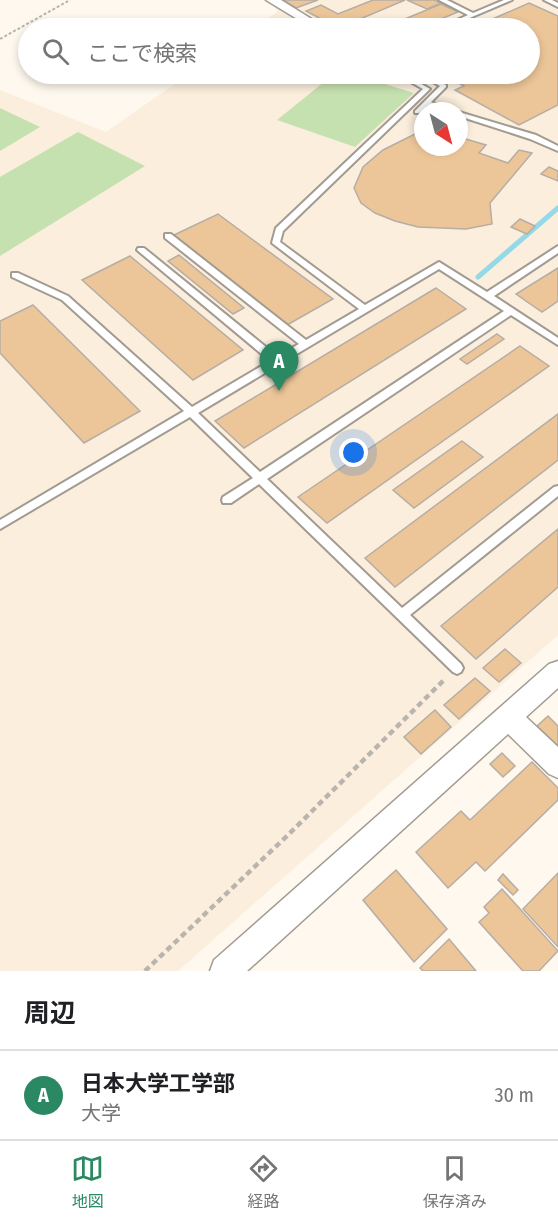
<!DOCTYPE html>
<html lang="ja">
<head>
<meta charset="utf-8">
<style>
  :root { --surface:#fff; --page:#f6f6f6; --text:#202124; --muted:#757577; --line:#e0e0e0; --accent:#2a8962 }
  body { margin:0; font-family:"Fira Sans Condensed","Noto Sans JP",sans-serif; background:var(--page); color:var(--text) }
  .compass { position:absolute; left:414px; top:102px; width:54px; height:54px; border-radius:50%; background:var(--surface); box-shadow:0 3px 9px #0003; rotate:144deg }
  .you { position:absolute; left:354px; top:453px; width:21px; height:21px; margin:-15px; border:4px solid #fff; border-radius:50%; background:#1a73e8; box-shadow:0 0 0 9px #1a73e833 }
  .badge { display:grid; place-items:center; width:39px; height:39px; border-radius:50%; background:var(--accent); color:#fff; font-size:20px; font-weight:700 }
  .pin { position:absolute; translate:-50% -50px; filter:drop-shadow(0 2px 3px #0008) }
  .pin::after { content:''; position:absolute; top:32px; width:21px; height:18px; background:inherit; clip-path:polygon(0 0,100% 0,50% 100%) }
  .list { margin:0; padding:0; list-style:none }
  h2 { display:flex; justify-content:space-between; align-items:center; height:78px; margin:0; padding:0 24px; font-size:26px }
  h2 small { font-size:20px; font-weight:400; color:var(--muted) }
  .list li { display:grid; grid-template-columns:39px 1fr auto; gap:18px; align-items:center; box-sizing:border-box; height:90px; padding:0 24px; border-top:2px solid var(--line) }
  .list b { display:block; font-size:22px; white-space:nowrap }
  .list p { margin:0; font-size:20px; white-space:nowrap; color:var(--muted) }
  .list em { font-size:20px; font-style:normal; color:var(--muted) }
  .icon { flex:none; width:33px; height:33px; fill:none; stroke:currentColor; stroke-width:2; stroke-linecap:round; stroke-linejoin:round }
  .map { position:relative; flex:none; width:558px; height:971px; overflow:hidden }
  .search { position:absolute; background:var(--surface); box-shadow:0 3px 9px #0003; left:18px; right:18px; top:18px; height:66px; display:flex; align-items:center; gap:15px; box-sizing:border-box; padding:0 21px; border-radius:33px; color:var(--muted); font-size:22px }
  .sheet { height:168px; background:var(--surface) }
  nav { display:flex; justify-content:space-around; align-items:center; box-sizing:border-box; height:84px; border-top:2px solid var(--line); background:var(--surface); font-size:16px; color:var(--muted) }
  nav a { display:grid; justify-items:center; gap:3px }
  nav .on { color:var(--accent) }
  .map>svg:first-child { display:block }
</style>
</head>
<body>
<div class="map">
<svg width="558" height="971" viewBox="0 0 558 971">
  <rect width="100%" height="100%" fill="#fef8ef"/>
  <path fill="#fbeedd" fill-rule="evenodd" d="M272,0H558V635L178,971H0V90L106,132L189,74H530V28H253L277,12ZM423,111H459V147H423Z"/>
  <g fill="#c6e1b0">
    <path d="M334,74H353L414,93L355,147L277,120Z"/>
    <path d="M0,108L40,127L0,151Z"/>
    <path d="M78,132L145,166L0,256V177Z"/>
  </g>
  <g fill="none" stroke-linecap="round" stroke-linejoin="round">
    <path stroke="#93d9e8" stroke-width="5" d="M478,277L558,208"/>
  </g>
  <g fill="#ecc699" stroke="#b6ada4" stroke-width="1.5">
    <path d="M283,0H318L296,8Z"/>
    <path d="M373,0H405L353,22L366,28H338L306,11L321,5L338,14Z"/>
    <path d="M407,0H434L441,3L427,9Z"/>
    <path d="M529,3L558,16V105L519,125L455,90L464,86L444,75L530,74V28H472Z"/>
    <path d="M441,4L458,12L419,28H383Z"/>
    <path d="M277,74H308L299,81Z"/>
    <path d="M423,130V147H459V137L486,145L479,153L508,163L519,150L532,153L490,203L492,224L466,229L418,227L395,221L375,213L361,203L354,188L363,167L383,150Z"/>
    <path d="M549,167L558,171V181L541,174Z"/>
    <path d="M218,214L333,299L287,325L174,235Z"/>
    <path d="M520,219L535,226L527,234L511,227Z"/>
    <path d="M179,255L244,308L233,314L168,261Z"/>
    <path d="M130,256L243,350L193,380L82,280Z"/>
    <path d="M558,268V301L542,312L516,294Z"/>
    <path d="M436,288L466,309L244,448L215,421Z"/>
    <path d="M33,305L140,411L84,443L0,353V321Z"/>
    <path d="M497,334L504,339L467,364L460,359Z"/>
    <path d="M520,346L549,366L327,523L298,497Z"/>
    <path d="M558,414V460L395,587L365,558Z"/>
    <path d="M462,441L483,457L414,508L393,490Z"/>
    <path d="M558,529V587L476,659L441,626Z"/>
    <path d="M505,649L521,663L499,682L483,668Z"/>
    <path d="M475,678L490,691L459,719L444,705Z"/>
    <path d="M435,710L451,727L421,754L404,737Z"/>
    <path d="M548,716L558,726V746L537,726Z"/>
    <path d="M502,753L515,766L503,777L490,764Z"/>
    <path d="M532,762L558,788V800L485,871L476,862L448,888L416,852L461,811L470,820Z"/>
    <path d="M396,870L447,929L414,962L363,900Z"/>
    <path d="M558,873V947L523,909Z"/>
    <path d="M503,874L518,890L513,895L498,880Z"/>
    <path d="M502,889L558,951L539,971H523L479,922L489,913L484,907Z"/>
    <path d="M449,939L476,971H423L420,968Z"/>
  </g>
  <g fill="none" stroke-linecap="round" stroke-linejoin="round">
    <g stroke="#a29b91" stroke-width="4">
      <g id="service">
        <path d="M439,0H447L473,13L504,0H512L446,28H439L468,15Z"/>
        <path d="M544,0H552L558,3V7Z"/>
        <path d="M397,74H404L430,89L283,231L280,242L365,305L439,262L487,292L558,246V253L494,296L558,338V345L511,315L267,479L402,608L554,487L558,486V496L410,615L461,664L463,668L461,672L457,674L453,672L259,484L231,503H223L222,500L223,497L253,478L190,417L0,529V520L184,411L62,300L12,277V273H18L68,296L192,407L270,361L137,250L138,248H144L277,356L299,344L165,238V234H171L306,340L359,309L272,243L276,228L423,89ZM439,269L504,311L260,472L198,413Z"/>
        <path d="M419,74H426L446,85V87L431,102L455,111H444L427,106L419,113H415V111L440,86Z"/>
        <path d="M459,112L536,135L558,146V151L530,139L459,116Z"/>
      </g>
    </g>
    <g stroke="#a29b91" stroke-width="3">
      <g id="minor">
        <path d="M266,0H281L326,28H312Z"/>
        <path d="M558,661V688L526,717L558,747V778L549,774L508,734L247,971H210L214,960L549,664Z"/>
      </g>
    </g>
    <path stroke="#b9b4ad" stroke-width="2" stroke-dasharray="3 2" stroke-linecap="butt" d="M0,39L70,0"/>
    <path stroke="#b9b4ad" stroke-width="4.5" stroke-dasharray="6 4" stroke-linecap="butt" d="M145,971L288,835L445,679"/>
    <use href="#service" fill="#fff" fill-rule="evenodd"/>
    <use href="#minor" fill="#fff" fill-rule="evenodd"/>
  </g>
</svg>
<svg class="compass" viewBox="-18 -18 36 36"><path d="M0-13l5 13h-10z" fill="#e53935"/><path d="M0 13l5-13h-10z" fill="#757577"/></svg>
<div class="you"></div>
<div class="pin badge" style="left:279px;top:391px">A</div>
<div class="search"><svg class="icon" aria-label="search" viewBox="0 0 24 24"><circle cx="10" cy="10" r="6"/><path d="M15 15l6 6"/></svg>ここで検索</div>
</div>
<section class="sheet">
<h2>周辺<small></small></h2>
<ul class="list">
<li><span class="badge">A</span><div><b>日本大学工学部</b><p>大学</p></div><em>30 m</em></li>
</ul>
</section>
<nav>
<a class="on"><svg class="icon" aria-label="map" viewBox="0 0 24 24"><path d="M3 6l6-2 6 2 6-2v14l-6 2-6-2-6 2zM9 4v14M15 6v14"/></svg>地図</a>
<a><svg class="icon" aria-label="directions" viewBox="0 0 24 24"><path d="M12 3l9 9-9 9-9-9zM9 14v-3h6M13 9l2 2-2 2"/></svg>経路</a>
<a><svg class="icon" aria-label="saved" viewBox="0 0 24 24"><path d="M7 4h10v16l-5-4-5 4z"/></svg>保存済み</a>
</nav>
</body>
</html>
